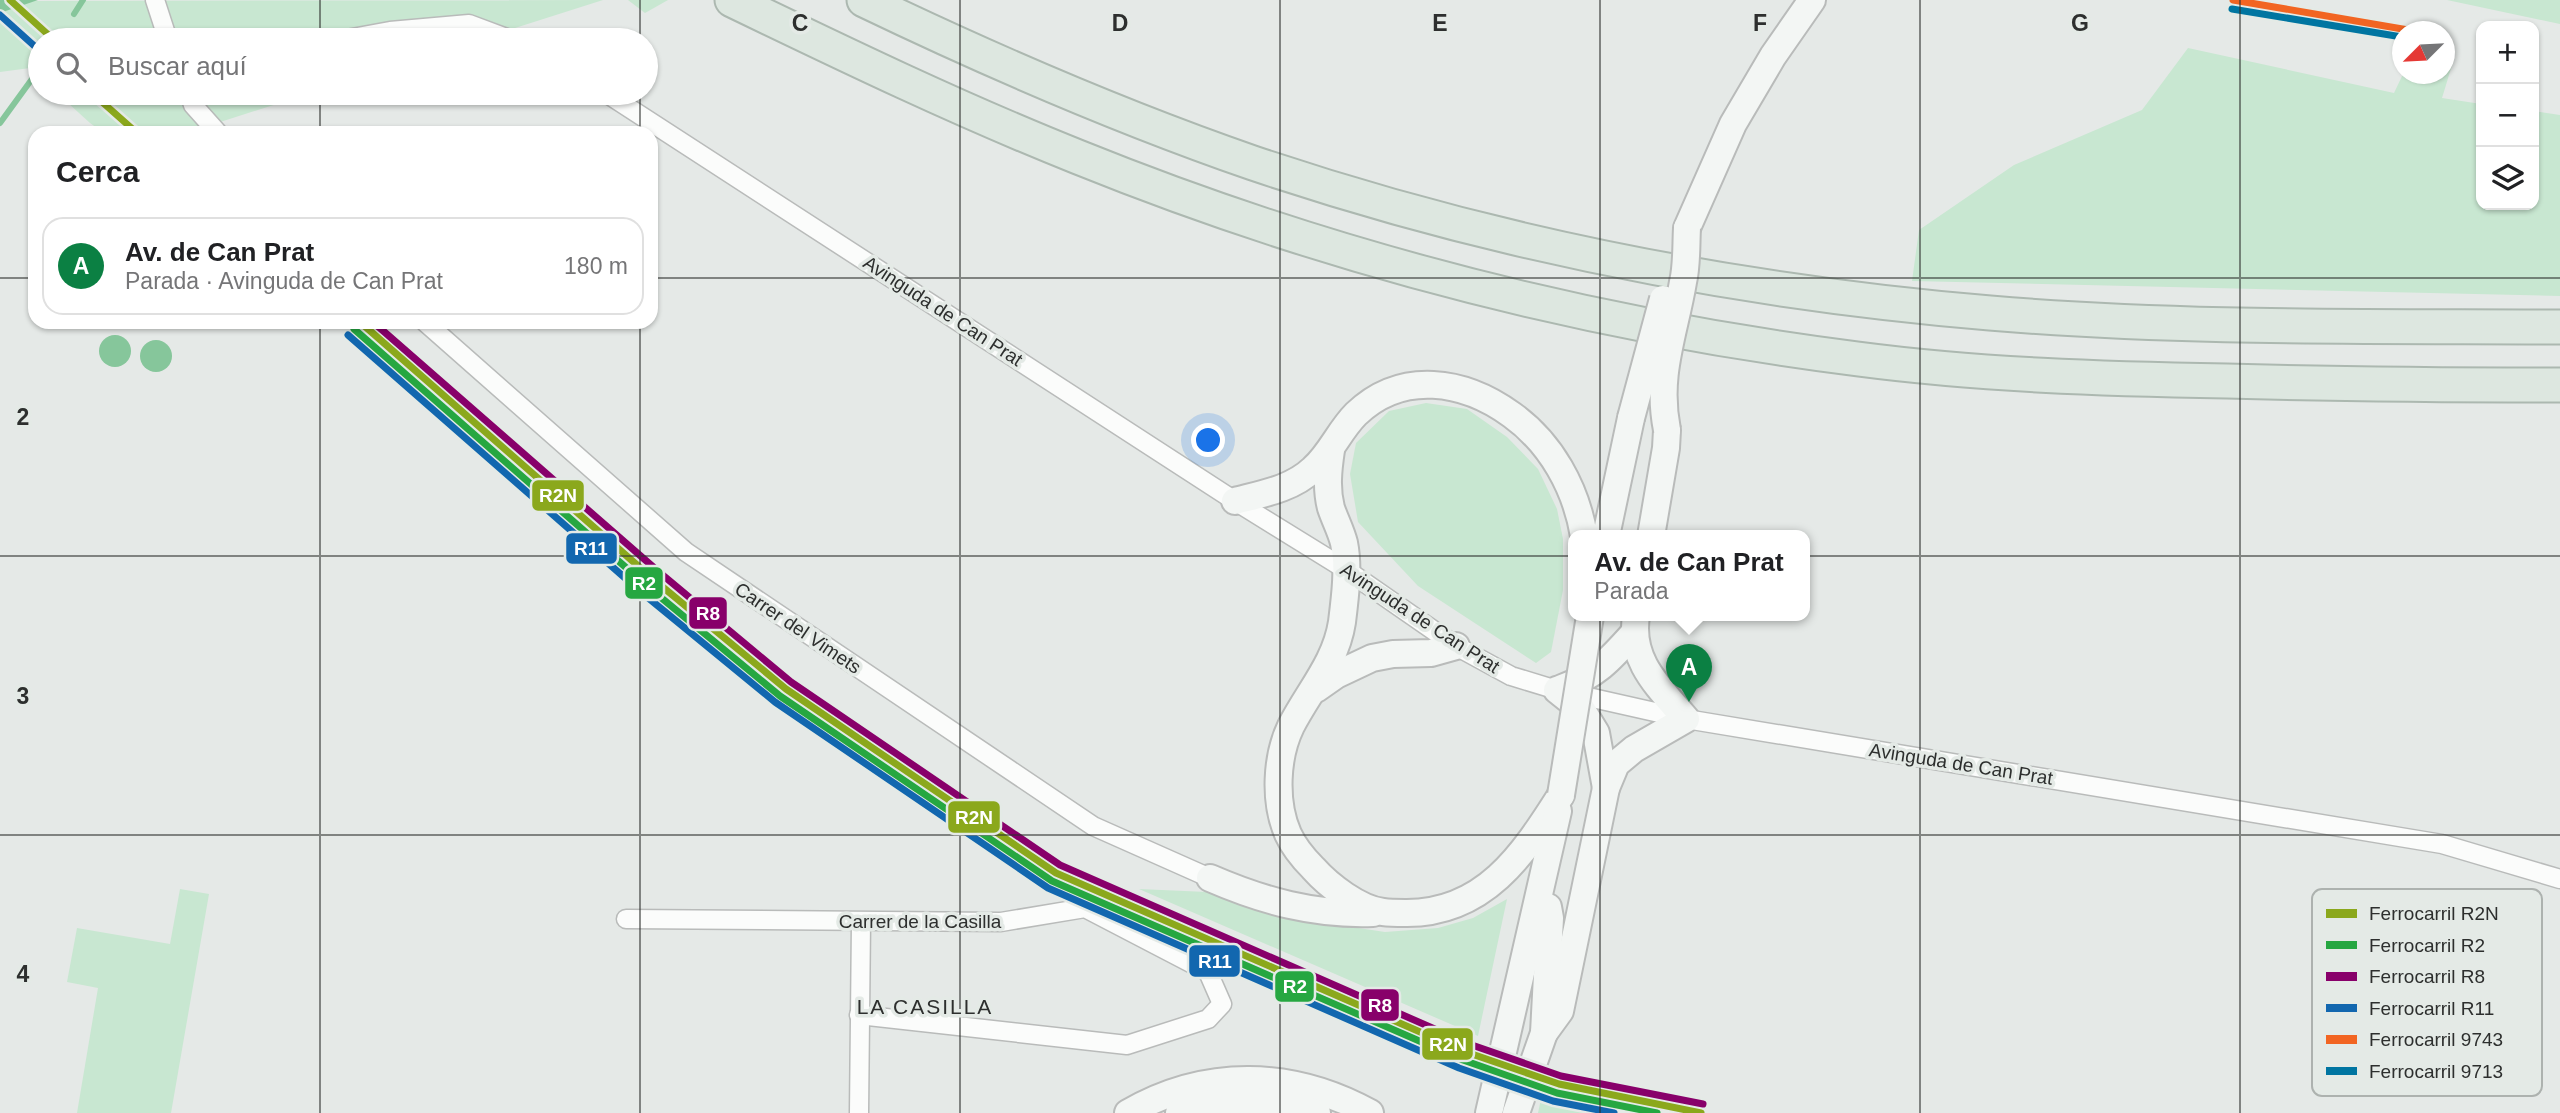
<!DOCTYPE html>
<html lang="es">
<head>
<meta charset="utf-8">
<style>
  :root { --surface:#fff; --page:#f2f2f2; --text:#202124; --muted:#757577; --line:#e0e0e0; --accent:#0b8043 }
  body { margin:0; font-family:Arial,sans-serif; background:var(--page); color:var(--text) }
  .controls { position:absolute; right:21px; top:21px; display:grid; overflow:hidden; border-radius:14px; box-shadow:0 2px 5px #0004 }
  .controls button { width:63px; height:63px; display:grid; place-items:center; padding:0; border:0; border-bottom:2px solid var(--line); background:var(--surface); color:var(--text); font:35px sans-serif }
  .compass { position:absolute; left:2392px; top:21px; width:63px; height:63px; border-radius:50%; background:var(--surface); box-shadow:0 2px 5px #0004; rotate:246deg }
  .you { position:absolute; left:1209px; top:441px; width:24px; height:24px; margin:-18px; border:5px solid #fff; border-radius:50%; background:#1a73e8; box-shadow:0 0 0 10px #1a73e833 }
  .badge { display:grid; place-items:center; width:46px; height:46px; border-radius:50%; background:var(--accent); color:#fff; font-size:23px; font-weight:700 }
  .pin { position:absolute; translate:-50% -58px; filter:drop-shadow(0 2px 4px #0008) }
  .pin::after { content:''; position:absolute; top:37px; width:24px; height:21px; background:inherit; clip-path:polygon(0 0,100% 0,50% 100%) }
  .popup { position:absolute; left:1568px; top:530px; width:242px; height:91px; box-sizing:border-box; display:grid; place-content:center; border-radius:14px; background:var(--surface); filter:drop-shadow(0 2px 5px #0005); font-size:23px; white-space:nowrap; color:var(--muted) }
  .popup b { font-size:26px; color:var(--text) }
  .popup::after { content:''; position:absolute; left:50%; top:100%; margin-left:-14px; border:14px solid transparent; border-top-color:var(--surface) }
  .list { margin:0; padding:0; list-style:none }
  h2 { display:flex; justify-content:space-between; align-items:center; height:91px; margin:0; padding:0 28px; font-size:30px }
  h2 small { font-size:23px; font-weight:400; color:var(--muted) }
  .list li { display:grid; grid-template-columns:46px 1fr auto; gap:21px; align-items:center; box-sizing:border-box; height:98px; margin:0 14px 14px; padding:0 14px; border:2px solid var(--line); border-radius:21px }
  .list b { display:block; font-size:26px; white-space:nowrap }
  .list p { margin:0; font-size:23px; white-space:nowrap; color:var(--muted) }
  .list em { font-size:23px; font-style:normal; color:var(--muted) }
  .icon { flex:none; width:38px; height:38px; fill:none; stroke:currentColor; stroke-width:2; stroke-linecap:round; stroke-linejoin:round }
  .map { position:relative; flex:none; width:2560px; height:1113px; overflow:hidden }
  .search { position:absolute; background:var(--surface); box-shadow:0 2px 5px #0004; left:28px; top:28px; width:630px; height:77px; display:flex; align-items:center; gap:18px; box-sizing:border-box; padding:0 24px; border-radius:38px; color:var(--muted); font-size:26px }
  .panel { position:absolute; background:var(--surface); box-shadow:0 2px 5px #0004; left:28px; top:126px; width:630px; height:203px; border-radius:21px }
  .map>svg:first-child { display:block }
</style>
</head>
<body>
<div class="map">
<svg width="2560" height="1113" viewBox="0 0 2560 1113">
  <rect width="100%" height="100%" fill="#e5e9e7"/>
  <g fill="#c8e7d1">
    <path d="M603,0L477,40H40V77L30,68L0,72V13L32,1Z"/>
    <path d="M628,0H668L645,13Z"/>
    <path d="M2447,0H2560V24Z"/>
    <path d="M2188,48L2394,93L2403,74H2444L2445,60L2453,62L2442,98L2481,104V205H2534V111L2560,115V296L1912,281L1919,230L2014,165L2142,110Z"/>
    <path d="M57,93H311L186,133H104L90,123Z"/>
    <path d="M1426,403L1467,409L1507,437L1538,469L1557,509L1563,539V590L1551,652L1536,663L1418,586L1358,522L1350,474L1356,443L1389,411Z"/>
    <path d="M180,889L209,894L171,1113H77L98,988L67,982L77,928L170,944Z"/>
    <path d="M1139,889L1207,892L1292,918L1385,932L1438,928L1473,918L1507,899L1478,1036Z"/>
    <path d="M1541,1099L1593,1113H1538Z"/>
  </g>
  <g fill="#86c69b">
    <path d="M0,0H38L0,13Z"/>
    <circle cx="115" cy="351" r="16"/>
    <circle cx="156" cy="356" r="16"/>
  </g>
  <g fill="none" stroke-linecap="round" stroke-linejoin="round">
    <g stroke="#86c69b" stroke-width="6">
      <path d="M74,14L83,0"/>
      <path d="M58,40V37"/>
      <path d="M0,123L40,68"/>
    </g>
    <g stroke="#b9bbba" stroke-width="21">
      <g id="street">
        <path d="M155,0L168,40"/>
        <path d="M341,40L390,31L469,24L512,40"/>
        <path d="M189,93L193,105L218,133"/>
        <path d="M606,93L1235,501L1345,569L1456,646L1511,676L1557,690L1686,719L2442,844L2560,879"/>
        <path d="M425,322L686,552L1093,826L1210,878"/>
        <path d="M626,919L1001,922L1085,908L1208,972L1222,1004L1208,1019L1127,1045L859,1015"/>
        <path d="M859,1113L861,922"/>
      </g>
    </g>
    <g stroke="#b9bbba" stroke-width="30">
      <g id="secondary">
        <path d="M1687,228L1733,124L1773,56L1812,0"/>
        <path d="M1331,450C1328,470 1326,489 1331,508C1335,520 1341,531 1344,543C1349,567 1345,598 1342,622C1336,662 1309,691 1291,726C1276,757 1274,802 1288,834C1294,847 1303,858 1313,868C1329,886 1359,909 1383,912C1390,913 1398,913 1405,913C1484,914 1523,855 1561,795"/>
        <path d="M1235,501C1262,494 1292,489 1313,469C1331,453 1339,431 1356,414C1402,370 1464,380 1512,415C1551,443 1576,488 1584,536"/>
        <path d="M1606,536L1631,418"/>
        <path d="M1651,536L1666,448L1667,430"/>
        <path d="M1562,688C1595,676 1610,660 1633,634"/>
        <path d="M1316,689L1336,675L1372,658L1393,654L1431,653L1456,646"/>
        <path d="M1557,690L1582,710L1596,733L1606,788"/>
        <path d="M1210,878C1263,901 1314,915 1373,913"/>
        <path d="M1544,1033L1560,1011L1606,788L1616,764L1634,749L1686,719C1659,687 1629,661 1636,616"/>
        <path d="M1128,1113C1206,1068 1292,1070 1370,1113"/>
        <path d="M1179,1113C1217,1095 1279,1099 1317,1113"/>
        <path d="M1489,1113L1558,811"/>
        <path d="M1516,1113L1544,1033L1550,918L1548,907"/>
      </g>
    </g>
    <g stroke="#acb8b0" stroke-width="37">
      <g id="highway">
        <path d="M732,0C846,55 960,110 1078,157C1328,258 1590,325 1858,359C1980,375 2104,379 2227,381C2338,384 2449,385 2560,385"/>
        <path d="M864,0C991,61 1120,117 1253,163C1490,243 1740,292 1990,313C2179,329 2370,326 2560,327"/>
      </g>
    </g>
    <use href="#street" stroke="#fbfcfb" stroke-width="18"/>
    <use href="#secondary" stroke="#f3f6f4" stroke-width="26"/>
    <use href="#highway" stroke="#dde7e0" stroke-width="33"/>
    <g stroke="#b9bbba" stroke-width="30" stroke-linecap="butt">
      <g id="secondary-bridge">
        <path d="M1631,418L1663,299"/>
        <path d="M1667,430C1656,375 1674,335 1683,282C1687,265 1686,246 1687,228"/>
        <path d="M1561,795L1590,616"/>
      </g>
    </g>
    <use href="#secondary-bridge" stroke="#f3f6f4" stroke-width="26"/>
    <g stroke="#e4eae6" stroke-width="12">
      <g id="rail-1">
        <path d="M10,0L54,40"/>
        <path d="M92,93L137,133"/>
        <path d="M360,322L653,579L786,689L1056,873L1466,1052L1559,1084L1701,1113"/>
      </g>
    </g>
    <g stroke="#e4eae6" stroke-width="12">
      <path id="rail-2" d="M354,329L647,586L780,696L1052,881L1463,1060L1557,1093L1657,1113"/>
    </g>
    <g stroke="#e4eae6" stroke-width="12">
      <path id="rail-3" d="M373,322L659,572L791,682L1060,865L1469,1044L1561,1076L1703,1104"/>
    </g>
    <g stroke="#e4eae6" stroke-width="12">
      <g id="rail-4">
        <path d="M0,15L40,51"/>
        <path d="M348,335L641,592L775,702L1048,888L1459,1068L1553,1101L1614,1113"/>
      </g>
    </g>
    <g stroke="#e4eae6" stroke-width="12">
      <path id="rail-5" d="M2233,0L2420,32"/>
    </g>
    <g stroke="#e4eae6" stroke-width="12">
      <path id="rail-6" d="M2232,9L2402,37"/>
    </g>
    <use href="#rail-1" stroke="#8ba81c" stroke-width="7"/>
    <use href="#rail-2" stroke="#26a741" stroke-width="7"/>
    <use href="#rail-3" stroke="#88006a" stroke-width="7"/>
    <use href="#rail-4" stroke="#1267af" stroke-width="7"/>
    <use href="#rail-5" stroke="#f26522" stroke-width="7"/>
    <use href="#rail-6" stroke="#0075a1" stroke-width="7"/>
  </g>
  <path fill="none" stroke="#2d2f2e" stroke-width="2" stroke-opacity="0.55" d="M320,0V40M640,0V40M960,0V1113M1280,0V1113M1600,0V1113M1920,0V1113M2240,0V1113M320,93V133M640,93V133M0,278H35M651,278H2560M320,322V1113M640,322V1113M0,556H2560M0,835H2560"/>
  <g text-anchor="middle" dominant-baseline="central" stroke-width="7" stroke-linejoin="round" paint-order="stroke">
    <g font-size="19" fill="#2d2f2e" stroke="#e4eae6">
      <text transform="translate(943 311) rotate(33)">Avinguda de Can Prat</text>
      <text transform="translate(1420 618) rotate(33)">Avinguda de Can Prat</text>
      <text transform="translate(798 628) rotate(34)">Carrer del Vimets</text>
      <text transform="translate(1961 764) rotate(9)">Avinguda de Can Prat</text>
      <text x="920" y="921">Carrer de la Casilla</text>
    </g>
    <g font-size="21" letter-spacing="2" fill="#2d2f2e" stroke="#e4eae6">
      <text x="925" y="1006">LA CASILLA</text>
    </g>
  </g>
  <rect x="2312" y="889" width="230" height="207" rx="10" fill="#e4eae6" stroke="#adb2af" stroke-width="2"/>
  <rect x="2326" y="909" width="31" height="9" fill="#8ba81c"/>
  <rect x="2326" y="941" width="31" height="8" fill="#26a741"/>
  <rect x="2326" y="972" width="31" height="9" fill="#88006a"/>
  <rect x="2326" y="1004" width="31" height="8" fill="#1267af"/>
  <rect x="2326" y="1035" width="31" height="9" fill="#f26522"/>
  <rect x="2326" y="1067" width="31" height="8" fill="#0075a1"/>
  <g font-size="19" fill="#2d2f2e">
    <text x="2369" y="920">Ferrocarril R2N</text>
    <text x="2369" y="952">Ferrocarril R2</text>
    <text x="2369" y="983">Ferrocarril R8</text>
    <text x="2369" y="1015">Ferrocarril R11</text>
    <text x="2369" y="1046">Ferrocarril 9743</text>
    <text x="2369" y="1078">Ferrocarril 9713</text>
  </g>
  <g font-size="23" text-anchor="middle" font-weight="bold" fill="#2d2f2e" stroke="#e4eae6" stroke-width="7" stroke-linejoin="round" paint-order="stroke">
    <text x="800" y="31">C</text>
    <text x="1120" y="31">D</text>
    <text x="1440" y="31">E</text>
    <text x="1760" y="31">F</text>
    <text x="2080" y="31">G</text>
    <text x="23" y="425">2</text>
    <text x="23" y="704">3</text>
    <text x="23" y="982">4</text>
  </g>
  <g stroke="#e4eae6" stroke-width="2.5">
    <rect x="531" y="479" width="54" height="33" rx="7" fill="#8ba81c"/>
    <rect x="565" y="532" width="53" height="33" rx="7" fill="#1267af"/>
    <rect x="624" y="566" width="40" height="34" rx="7" fill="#26a741"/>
    <rect x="688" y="596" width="40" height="34" rx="7" fill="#88006a"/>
    <rect x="947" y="800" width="54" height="34" rx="7" fill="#8ba81c"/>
    <rect x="1188" y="944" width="53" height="34" rx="7" fill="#1267af"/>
    <rect x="1274" y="970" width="41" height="33" rx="7" fill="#26a741"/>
    <rect x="1360" y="988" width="40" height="34" rx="7" fill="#88006a"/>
    <rect x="1421" y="1027" width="53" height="34" rx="7" fill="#8ba81c"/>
  </g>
  <g font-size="19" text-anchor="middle" font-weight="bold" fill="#fff">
    <text x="558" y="502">R2N</text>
    <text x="591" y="555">R11</text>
    <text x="644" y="590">R2</text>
    <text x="708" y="620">R8</text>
    <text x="974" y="824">R2N</text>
    <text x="1215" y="968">R11</text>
    <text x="1295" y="993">R2</text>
    <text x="1380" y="1012">R8</text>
    <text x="1448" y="1051">R2N</text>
  </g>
</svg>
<div class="controls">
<button>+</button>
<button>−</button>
<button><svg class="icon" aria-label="layers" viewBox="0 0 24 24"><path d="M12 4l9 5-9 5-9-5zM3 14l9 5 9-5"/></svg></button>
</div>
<svg class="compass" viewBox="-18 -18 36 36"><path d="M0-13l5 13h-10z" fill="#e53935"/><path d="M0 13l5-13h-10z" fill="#757577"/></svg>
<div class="you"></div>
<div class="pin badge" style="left:1689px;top:702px">A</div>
<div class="popup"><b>Av. de Can Prat</b>Parada</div>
<div class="search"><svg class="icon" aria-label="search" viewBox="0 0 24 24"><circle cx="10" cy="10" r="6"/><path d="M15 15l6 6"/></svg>Buscar aquí</div>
<section class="panel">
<h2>Cerca<small></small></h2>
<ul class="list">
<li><span class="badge">A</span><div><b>Av. de Can Prat</b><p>Parada · Avinguda de Can Prat</p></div><em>180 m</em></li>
</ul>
</section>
</div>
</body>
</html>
